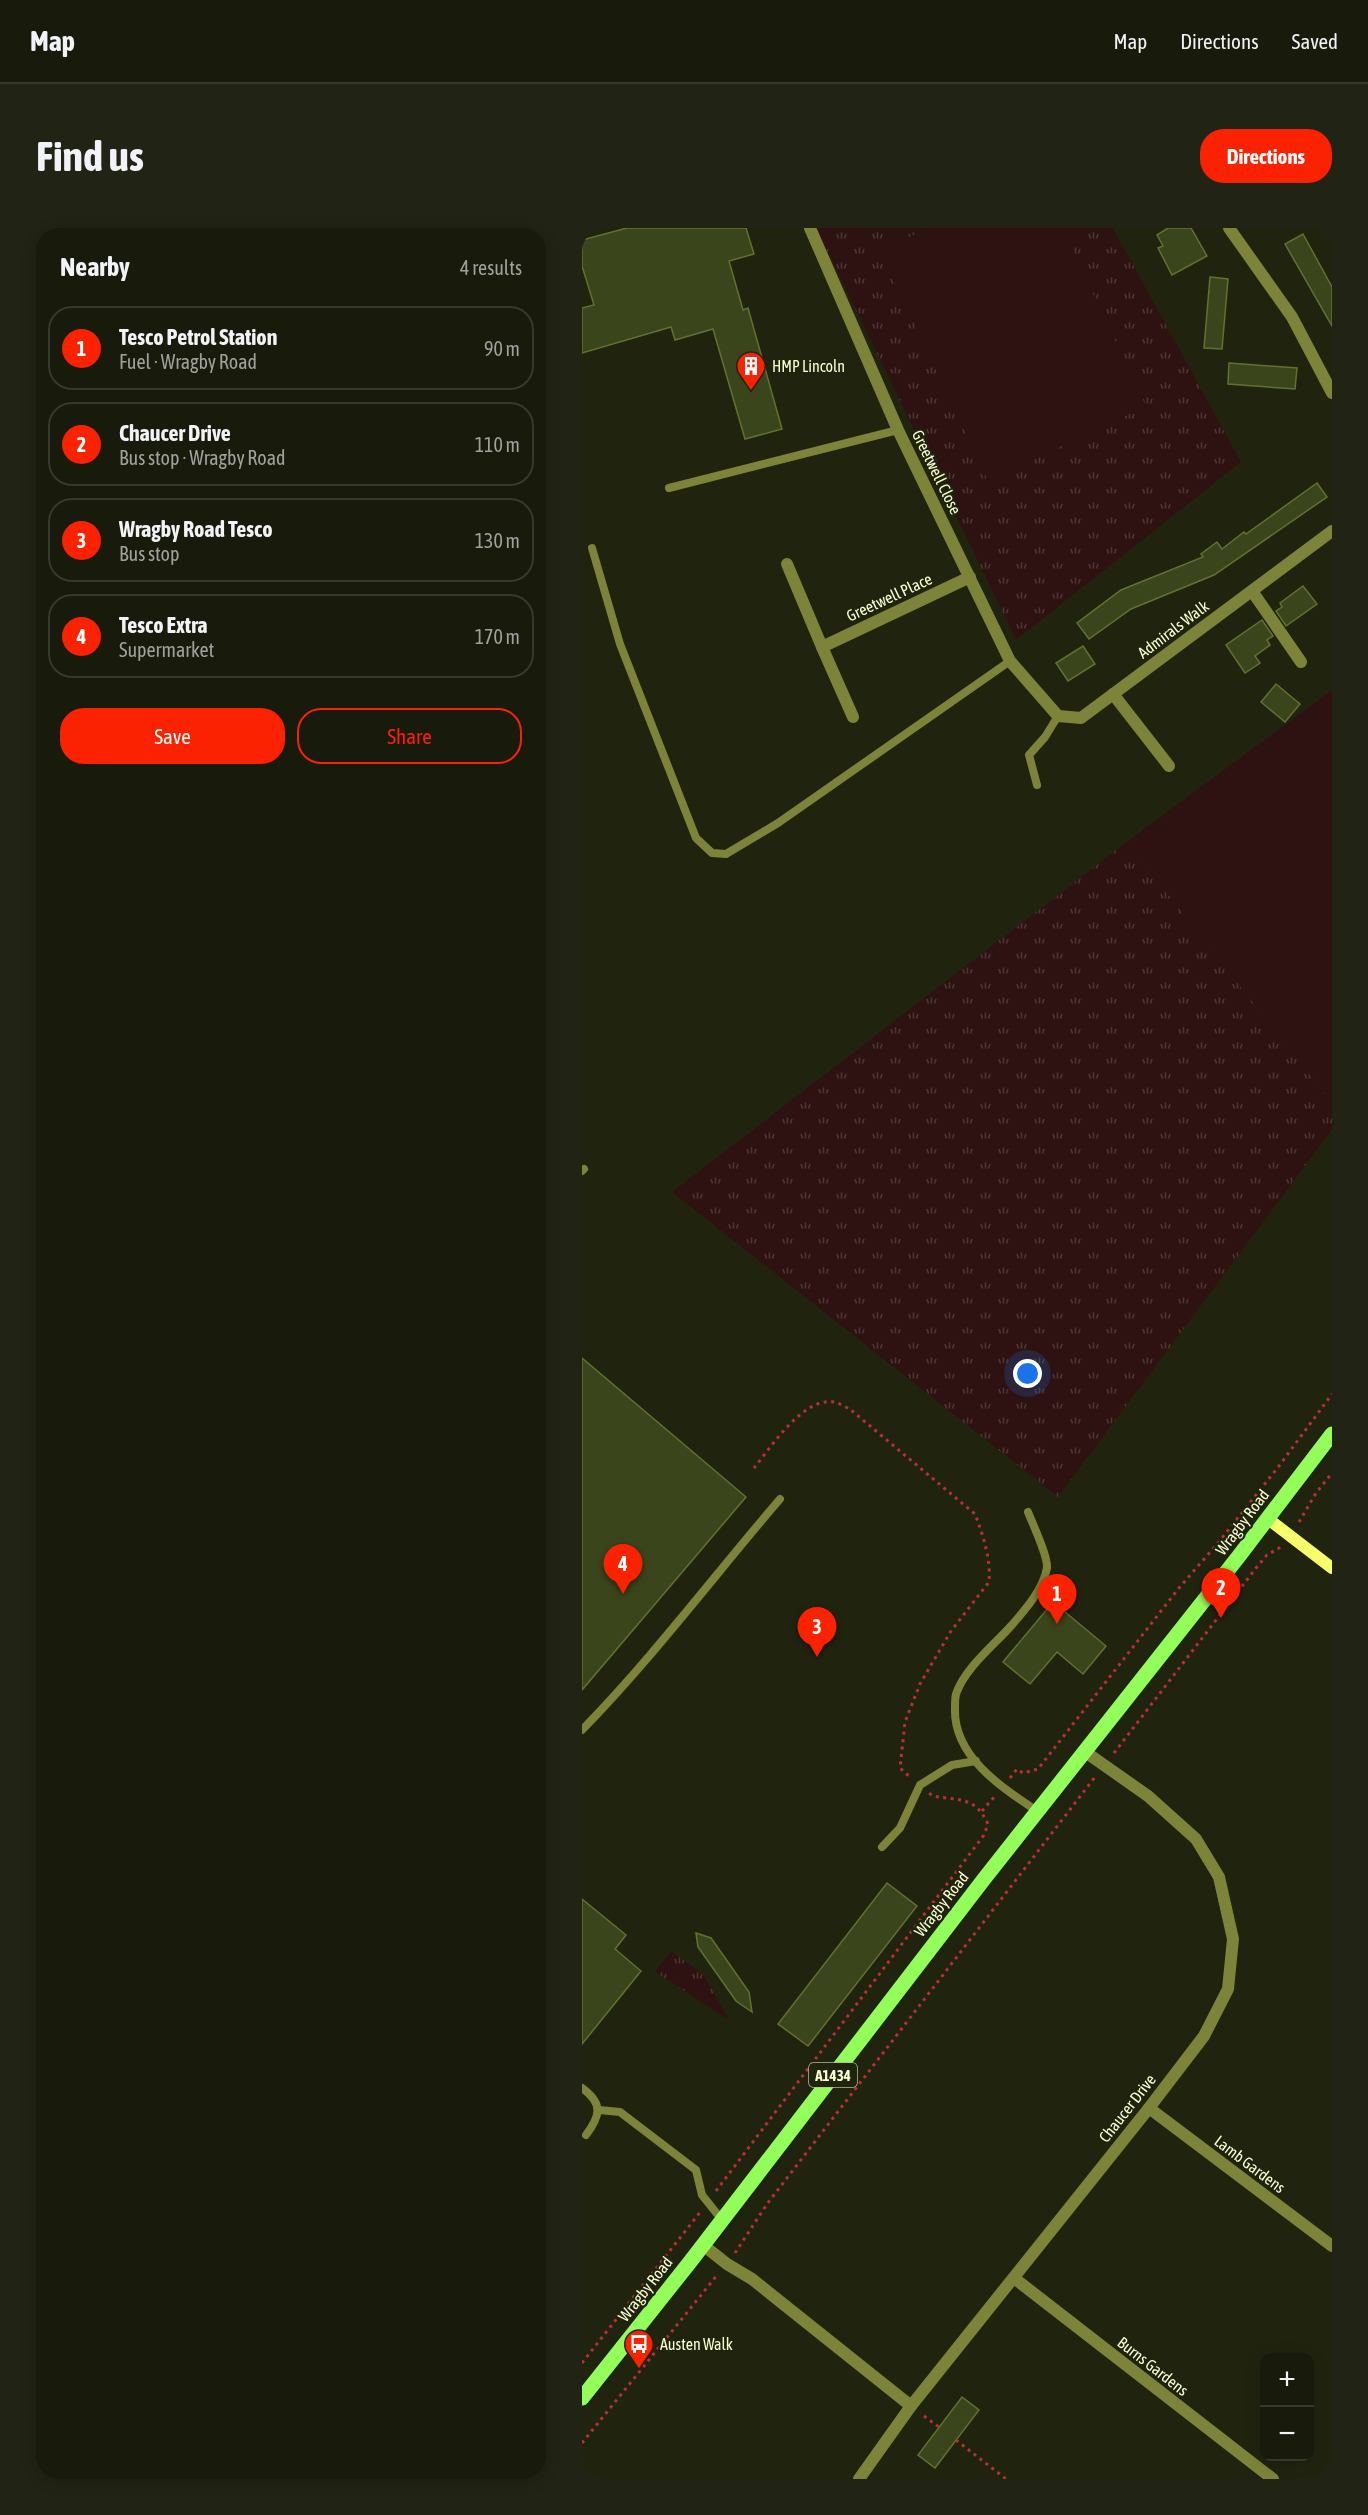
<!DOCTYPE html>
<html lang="en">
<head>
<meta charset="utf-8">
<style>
  :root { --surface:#181b0b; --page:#212414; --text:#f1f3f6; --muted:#9fa19d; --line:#36392c; --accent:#fb2202 }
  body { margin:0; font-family:"Asap Condensed",sans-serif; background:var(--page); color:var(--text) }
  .controls { position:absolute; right:18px; bottom:18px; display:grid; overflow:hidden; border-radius:12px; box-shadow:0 3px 15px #0003 }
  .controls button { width:54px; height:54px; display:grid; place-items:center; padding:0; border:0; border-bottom:2px solid var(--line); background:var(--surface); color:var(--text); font:30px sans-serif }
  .you { position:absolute; left:446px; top:1146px; width:21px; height:21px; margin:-15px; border:4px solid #fff; border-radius:50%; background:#1a73e8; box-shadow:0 0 0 9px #1a73e833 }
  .badge { display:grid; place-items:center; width:39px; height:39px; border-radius:50%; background:var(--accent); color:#fff; font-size:20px; font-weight:700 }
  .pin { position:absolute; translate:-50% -50px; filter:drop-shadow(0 2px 3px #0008) }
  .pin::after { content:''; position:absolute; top:32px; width:21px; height:18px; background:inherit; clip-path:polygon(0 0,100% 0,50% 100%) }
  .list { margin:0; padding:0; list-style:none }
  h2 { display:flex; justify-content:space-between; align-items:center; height:78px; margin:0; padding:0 24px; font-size:26px }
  h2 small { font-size:20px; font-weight:400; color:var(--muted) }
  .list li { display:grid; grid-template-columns:39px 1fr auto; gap:18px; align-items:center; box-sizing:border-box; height:84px; margin:0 12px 12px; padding:0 12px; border:2px solid var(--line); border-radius:24px }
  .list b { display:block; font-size:22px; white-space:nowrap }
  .list p { margin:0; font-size:20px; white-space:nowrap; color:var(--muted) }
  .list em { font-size:20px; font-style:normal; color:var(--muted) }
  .actions { display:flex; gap:12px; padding:18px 24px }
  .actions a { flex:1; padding:14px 0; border:2px solid var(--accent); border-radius:24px; text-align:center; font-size:21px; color:var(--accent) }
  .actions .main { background:var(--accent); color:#fff }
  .map { position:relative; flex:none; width:750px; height:2251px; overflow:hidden; border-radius:24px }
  header { display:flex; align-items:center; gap:36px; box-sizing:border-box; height:84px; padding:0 30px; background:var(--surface); border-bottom:2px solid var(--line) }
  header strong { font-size:28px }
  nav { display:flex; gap:33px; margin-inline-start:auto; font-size:21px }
  .intro { display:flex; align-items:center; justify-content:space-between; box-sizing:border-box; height:144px; padding:0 36px }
  h1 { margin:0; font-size:42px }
  .button { padding:15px 27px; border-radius:24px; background:var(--accent); color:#fff; font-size:21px; font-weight:700 }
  main { display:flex; gap:36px; padding:0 36px }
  aside { flex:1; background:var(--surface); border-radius:24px; box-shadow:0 3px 15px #0003 }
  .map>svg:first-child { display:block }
</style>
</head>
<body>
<header>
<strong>Map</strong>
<nav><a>Map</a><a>Directions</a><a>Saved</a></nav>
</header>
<div class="intro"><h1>Find us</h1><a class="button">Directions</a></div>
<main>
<aside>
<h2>Nearby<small>4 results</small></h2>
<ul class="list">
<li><span class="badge">1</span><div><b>Tesco Petrol Station</b><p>Fuel · Wragby Road</p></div><em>90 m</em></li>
<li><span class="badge">2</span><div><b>Chaucer Drive</b><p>Bus stop · Wragby Road</p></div><em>110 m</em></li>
<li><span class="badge">3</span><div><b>Wragby Road Tesco</b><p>Bus stop</p></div><em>130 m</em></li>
<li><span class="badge">4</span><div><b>Tesco Extra</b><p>Supermarket</p></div><em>170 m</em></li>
</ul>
<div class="actions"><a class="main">Save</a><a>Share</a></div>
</aside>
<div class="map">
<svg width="750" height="2251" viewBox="0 0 750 2251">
  <defs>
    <pattern id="grass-tufts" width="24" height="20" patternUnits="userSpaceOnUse" patternTransform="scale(1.5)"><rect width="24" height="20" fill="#2e1212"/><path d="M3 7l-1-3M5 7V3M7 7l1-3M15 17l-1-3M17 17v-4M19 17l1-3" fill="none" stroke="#4d3634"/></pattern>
  </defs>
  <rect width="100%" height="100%" fill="#20240f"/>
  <g fill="url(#grass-tufts)">
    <path d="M234,0H531L659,234L434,412Z"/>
    <path d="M545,614L750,875V902L476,1269L90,964Z"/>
    <path d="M89,1723L121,1746L148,1793L73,1744Z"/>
  </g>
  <g fill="#2e1212">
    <path d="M346,0H480L564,178L406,253L298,23Z"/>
    <path d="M750,462V875L545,614Z"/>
  </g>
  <g fill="#3b451b" stroke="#62712d" stroke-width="1.5">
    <path d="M45,0H164L172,26L147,33L161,82L166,80L200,201L163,211L131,101L93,112L89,99L0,125V80L12,77L0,38V12Z"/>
    <path d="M586,0H609L625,28L590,47L576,20L581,18L575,7Z"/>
    <path d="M721,6L750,59V98L703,16Z"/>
    <path d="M628,49L646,51L640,121L622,120Z"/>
    <path d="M647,135L715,140L713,161L646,156Z"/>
    <path d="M735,255L745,269L632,347L549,381L507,411L495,395L539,362L621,329L619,326L635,314L640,321L662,304L664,306Z"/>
    <path d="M721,358L735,376L704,398L694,383L700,379L698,375Z"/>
    <path d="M680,392L691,408L685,412L688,417L673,428L678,435L663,445L644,417Z"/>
    <path d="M501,418L513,436L486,453L474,435Z"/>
    <path d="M694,456L718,476L703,494L679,474Z"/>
    <path d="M0,1130L164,1269L0,1462Z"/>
    <path d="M471,1374L524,1418L501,1446L475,1424L448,1456L421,1434Z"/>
    <path d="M305,1655L335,1678L226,1818L196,1796Z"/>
    <path d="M0,1671L44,1707L33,1721L59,1743L0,1816Z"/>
    <path d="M114,1705L129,1710L167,1764L170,1784L154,1773L116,1719Z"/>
    <path d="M380,2169L397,2182L353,2240L336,2227Z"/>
  </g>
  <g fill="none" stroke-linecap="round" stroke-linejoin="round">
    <g stroke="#b63034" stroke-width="3" stroke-dasharray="3 4.5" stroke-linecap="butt">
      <path d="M172,1240C189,1219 221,1169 252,1174C257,1175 264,1179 269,1182L393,1286C401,1307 409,1331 407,1354L369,1403L338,1456L323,1494L318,1540L328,1549"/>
      <path d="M717,1294L734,1265L750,1245"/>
      <path d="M532,1525L674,1340L685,1327L699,1319"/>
      <path d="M428,1550L435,1541L441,1545L456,1541L597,1360L636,1315L697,1238L750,1166"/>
      <path d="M400,1583L413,1568"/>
      <path d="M134,1963L402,1607L406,1596C393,1568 378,1573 351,1568L347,1565"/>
      <path d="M153,2025L185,1976L513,1549"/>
      <path d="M0,2135L119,1983"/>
      <path d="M342,2188L357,2199"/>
      <path d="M374,2212L424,2251"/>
      <path d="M0,2215L136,2046"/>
    </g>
    <g stroke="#7e833a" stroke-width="8">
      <path d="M87,260L316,202"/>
      <path d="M10,320L38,416L114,610L130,625L144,626L196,595L428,433"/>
      <path d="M455,557L447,527L463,509L476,488"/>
      <path d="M0,943L2,941"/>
      <path d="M446,1284C451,1297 466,1328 465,1340C461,1362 443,1382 429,1398C411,1418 383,1440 374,1466C373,1470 373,1476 373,1480C371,1528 419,1559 455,1583"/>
      <path d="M0,1502C71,1429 132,1348 198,1271"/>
      <path d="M300,1619L318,1600L338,1557L370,1537L394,1533"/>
      <path d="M0,1860C22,1876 18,1888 4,1907"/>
      <path d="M17,1882L38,1884L114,1942L120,1967L140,1992"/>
    </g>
    <g stroke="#7e833a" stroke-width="12">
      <path d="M228,0L316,202L428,433L476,488L499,490L750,303"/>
      <path d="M647,0L710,89L750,165"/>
      <path d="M205,336L240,419"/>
      <path d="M670,363L719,434"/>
      <path d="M531,466L587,538"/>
      <path d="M271,489L240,419L388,349"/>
      <path d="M567,1880L750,2018"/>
      <path d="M121,2017L145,2036L170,2051L329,2178"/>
      <path d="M432,2050L691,2251"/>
      <path d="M277,2251L329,2178L567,1880L622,1808L646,1761L651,1711L637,1649L614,1611L566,1568L502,1523"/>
    </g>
    <path stroke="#f6fe6a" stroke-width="12" d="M685,1290L750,1340"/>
    <path stroke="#93fe5a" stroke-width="15" d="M0,2170L108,2034L402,1651L657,1328L750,1206"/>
  </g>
  <defs>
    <g id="building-pin" transform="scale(1.5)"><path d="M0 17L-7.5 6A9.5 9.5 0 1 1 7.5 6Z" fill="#fb2202" stroke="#20240f"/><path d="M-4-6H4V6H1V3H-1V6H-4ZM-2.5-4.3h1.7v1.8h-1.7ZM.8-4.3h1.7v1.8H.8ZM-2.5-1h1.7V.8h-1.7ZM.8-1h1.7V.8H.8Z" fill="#fff"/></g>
    <g id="bus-pin" transform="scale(1.5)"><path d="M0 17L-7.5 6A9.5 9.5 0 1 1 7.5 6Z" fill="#fb2202" stroke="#20240f"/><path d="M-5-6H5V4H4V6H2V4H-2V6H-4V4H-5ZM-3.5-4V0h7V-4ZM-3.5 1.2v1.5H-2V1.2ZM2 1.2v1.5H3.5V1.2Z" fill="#fff"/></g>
  </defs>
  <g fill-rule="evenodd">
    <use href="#building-pin" x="169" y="138"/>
    <use href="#bus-pin" x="57" y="2116"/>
  </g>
  <g text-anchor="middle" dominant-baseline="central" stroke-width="4.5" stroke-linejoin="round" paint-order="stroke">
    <rect fill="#20240f" stroke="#b7bd98" stroke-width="1.5" x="227" y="1835" width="48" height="24" rx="4.5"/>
    <g font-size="15" font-weight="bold" fill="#f8ffd2">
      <text x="251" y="1847">A1434</text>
    </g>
    <g font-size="16" fill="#f8ffd2" stroke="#20240f" text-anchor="start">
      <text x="190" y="138">HMP Lincoln</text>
      <text x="78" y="2116">Austen Walk</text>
    </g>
    <g font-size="16" fill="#f8ffd2" stroke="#20240f">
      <text transform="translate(355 244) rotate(64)">Greetwell Close</text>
      <text transform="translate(307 369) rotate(-25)">Greetwell Place</text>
      <text transform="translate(591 401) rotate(-37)">Admirals Walk</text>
      <text transform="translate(660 1294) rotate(-53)">Wragby Road</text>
      <text transform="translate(359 1676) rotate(-52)">Wragby Road</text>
      <text transform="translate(545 1880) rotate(-52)">Chaucer Drive</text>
      <text transform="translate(668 1936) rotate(37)">Lamb Gardens</text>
      <text transform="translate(63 2061) rotate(-52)">Wragby Road</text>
      <text transform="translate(571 2138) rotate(38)">Burns Gardens</text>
    </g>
  </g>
</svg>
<div class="controls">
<button>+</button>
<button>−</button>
</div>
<div class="you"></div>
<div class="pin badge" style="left:475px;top:1396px">1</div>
<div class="pin badge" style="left:639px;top:1390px">2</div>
<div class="pin badge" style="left:235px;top:1429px">3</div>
<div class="pin badge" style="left:41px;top:1366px">4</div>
</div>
</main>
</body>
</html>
